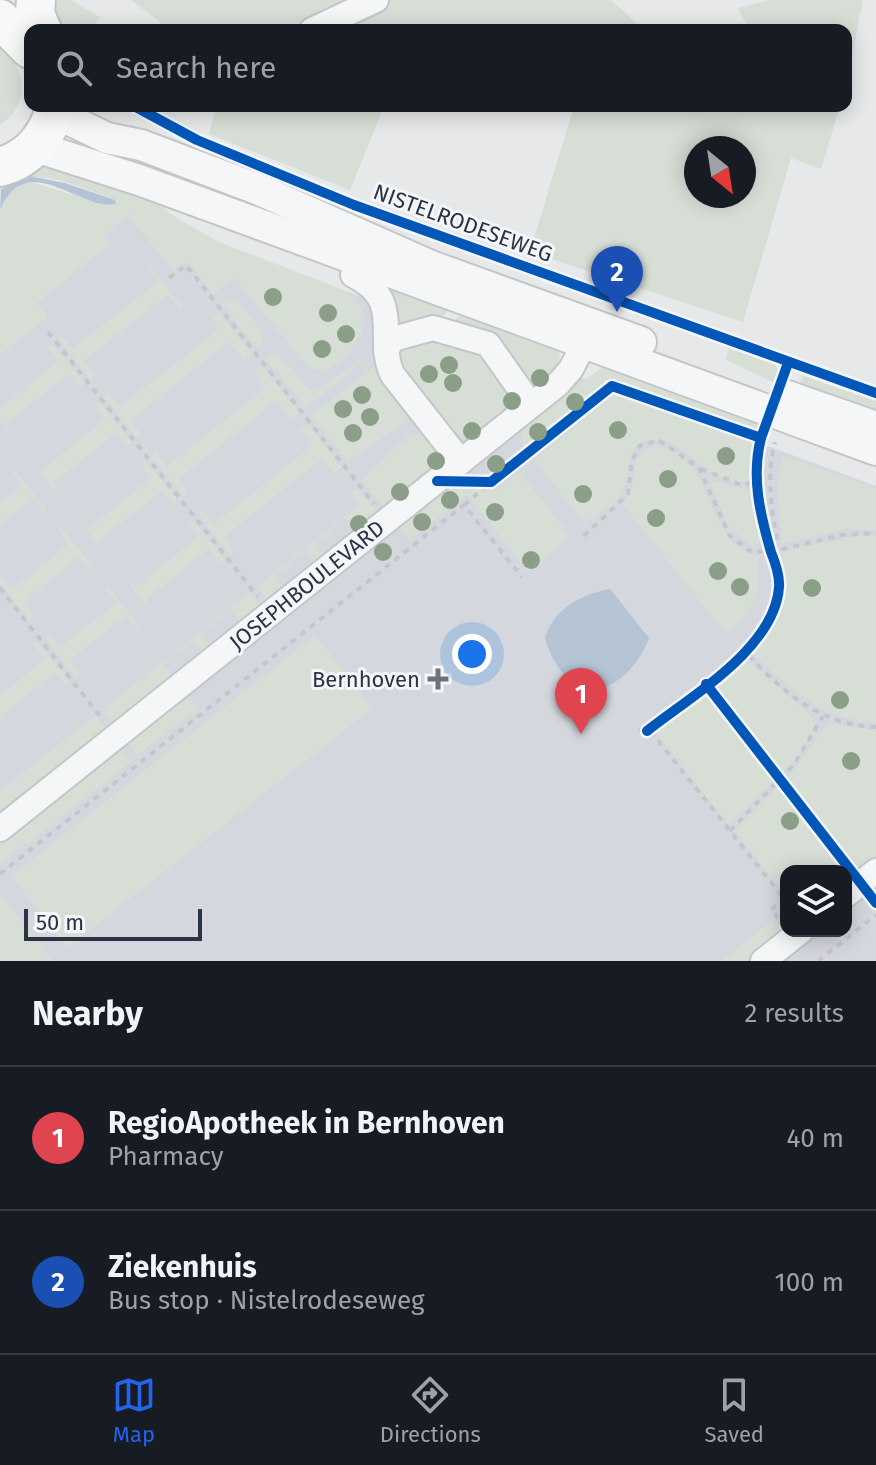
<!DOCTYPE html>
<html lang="en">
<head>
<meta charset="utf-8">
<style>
  :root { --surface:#171b24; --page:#242831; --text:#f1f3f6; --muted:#9ea1a6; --line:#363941; --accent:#2563eb }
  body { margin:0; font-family:"Fira Sans",sans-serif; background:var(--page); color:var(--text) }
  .controls { position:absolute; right:24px; bottom:24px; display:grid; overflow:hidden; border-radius:16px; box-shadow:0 4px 20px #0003 }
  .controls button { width:72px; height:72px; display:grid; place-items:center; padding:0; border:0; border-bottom:2px solid var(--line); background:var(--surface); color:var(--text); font:40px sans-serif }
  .compass { position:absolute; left:684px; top:136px; width:72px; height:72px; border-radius:50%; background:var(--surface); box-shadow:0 4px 20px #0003; rotate:150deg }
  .scale { position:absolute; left:24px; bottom:20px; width:178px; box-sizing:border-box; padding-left:8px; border:4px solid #2b3445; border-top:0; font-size:22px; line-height:28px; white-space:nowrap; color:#2b3445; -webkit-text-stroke:6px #f4f6f9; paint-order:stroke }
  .you { position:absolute; left:472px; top:654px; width:28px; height:28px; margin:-20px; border:6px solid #fff; border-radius:50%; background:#1a73e8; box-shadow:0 0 0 12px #1a73e833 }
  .badge { display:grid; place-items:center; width:52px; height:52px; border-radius:50%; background:var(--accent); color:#fff; font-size:26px; font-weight:700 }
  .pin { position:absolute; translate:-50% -66px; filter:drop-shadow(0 2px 4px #0008) }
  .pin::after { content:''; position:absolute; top:42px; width:28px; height:24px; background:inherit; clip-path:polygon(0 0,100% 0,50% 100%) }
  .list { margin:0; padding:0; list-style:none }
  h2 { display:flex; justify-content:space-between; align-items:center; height:104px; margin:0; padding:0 32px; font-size:34px }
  h2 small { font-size:26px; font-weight:400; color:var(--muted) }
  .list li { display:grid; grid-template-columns:52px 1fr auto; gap:24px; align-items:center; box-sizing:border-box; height:144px; padding:0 32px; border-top:2px solid var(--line) }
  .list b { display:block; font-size:30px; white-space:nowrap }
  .list p { margin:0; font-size:26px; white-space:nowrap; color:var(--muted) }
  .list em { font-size:26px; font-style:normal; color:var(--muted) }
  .icon { flex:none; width:44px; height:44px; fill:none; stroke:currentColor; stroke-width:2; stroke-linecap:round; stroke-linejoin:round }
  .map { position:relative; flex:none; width:876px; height:961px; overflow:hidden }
  .search { position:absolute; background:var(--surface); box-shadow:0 4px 20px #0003; left:24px; right:24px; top:24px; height:88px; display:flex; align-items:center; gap:20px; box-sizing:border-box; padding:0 28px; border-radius:16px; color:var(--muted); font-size:30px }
  .sheet { height:392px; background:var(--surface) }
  nav { display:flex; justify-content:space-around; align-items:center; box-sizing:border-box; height:112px; border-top:2px solid var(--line); background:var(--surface); font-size:22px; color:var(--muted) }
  nav a { display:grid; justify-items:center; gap:4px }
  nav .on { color:var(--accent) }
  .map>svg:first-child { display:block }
</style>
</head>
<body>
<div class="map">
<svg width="876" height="961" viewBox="0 0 876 961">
  <rect width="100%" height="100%" fill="#e6e8ea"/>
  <path fill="#d4d7dd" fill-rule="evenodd" d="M131,212L876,486V961H0V332L27,300ZM786,871H846V931H786Z"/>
  <g fill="#d6ded6" fill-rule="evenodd">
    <path d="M47,0H70L100,17L91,30H53Z"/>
    <path d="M131,0H361L298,30H170Z"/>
    <path d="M389,0H611L644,30H324Z"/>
    <path d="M770,0H863L846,87V30H751L737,8Z"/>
    <path d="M0,42C23,67 34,102 0,125Z"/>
    <path d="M216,106H384L350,190L209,134Z"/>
    <path d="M574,106H840L821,169L791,158L743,322L530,252ZM696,148H744V196H696Z"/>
    <path d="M42,161L145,191L172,215L221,243L344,290C383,315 357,352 327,370L309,369L235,278L213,294L187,261L173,270L131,219V213L104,236L110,244L37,303L48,317L0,355V210C6,195 14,186 30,182L112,206L115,200C81,188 29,160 0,191V179Z"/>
    <path d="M149,266L182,306L180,309L168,295L84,361L95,376L90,379L58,338L62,335L73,348L158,282L147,267Z"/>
    <path d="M369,272L454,304L441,318L400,331Z"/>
    <path d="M229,300C243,302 260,326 263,340L257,348L221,303Z"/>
    <path d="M468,309L560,348L559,369L533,388L452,322Z"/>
    <path d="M218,311L251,353L244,360L229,342L131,420L142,435L137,438L104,397L109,394L120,407L219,329L211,317Z"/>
    <path d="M418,335L486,351L516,396L511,409L473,439L452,437C437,419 386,372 403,348C407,343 413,339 418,335Z"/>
    <path d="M52,343L85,384L81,387L69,374L6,424L15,439L0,421V408L58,361L48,347Z"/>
    <path d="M728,348L776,365L778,372L775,383L726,360Z"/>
    <path d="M272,354C292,359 296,386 316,391L360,360L363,362L306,408L265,358Z"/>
    <path d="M612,360L763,415L757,431L613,379L524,448L520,439L526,424Z"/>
    <path d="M376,365L414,415L348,462L311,415Z"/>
    <path d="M262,366L300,413L291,419L276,401L178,479L188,493L184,497L151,456L156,452L167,466L265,388L254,372Z"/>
    <path d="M803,376L876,401V419L797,391Z"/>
    <path d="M615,394L753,444L748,482C708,491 686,432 645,441C622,454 632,470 624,490C619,505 597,514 585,523L534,460Z"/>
    <path d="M99,402L132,442L127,446L116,433L53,483L61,498L29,457L42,470L105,419L95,405Z"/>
    <path d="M308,423L342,467L334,473L322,459L224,537L235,552L230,555L198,514L202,511L214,524L312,446L299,429Z"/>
    <path d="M423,432L442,457L440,464L385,509L361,480L409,435Z"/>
    <path d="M652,446C716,449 701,540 757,557C763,590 753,613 726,634L623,505L632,487L636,458Z"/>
    <path d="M782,455L876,488V530L846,529L782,544L778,492Z"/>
    <path d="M145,460L178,501L174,504L162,491L99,541L108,557L76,516L89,528L152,478L141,464Z"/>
    <path d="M14,469L47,510L44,512L33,499L0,524V503L22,485L11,471Z"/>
    <path d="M519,471L570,536L528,572L467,495L409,540L398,526L449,486L495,491Z"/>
    <path d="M710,481L751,491L761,542L755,544L756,550L727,525Z"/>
    <path d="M358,488L378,513L356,531L345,519L316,543L325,556L316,563L305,551L276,575L285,588L268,601L256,587L359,505L350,493Z"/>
    <path d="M192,519L225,560L220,563L209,549L146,600L155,616L122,575L136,587L198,536L188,522Z"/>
    <path d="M61,527L94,568L91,571L79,557L24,602L34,616L29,620L0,583V576L13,589L69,544L58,530Z"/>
    <path d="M855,536H876V723C820,718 793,691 753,654C783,625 791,596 779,555L793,549Z"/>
    <path d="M108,586L140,627L137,629L126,616L70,660L80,675L76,678L44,637L48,634L59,648L116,603L105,589Z"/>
    <path d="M250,592L262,606L241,623L231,610L201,634L211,646L203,653L193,641L163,664L173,677L113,724L102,710Z"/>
    <path d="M315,635L373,708L67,948L12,876Z"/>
    <path d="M38,642L71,683L66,686L55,673L0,717V695L45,659L34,645Z"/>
    <path d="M747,660L817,721L802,750L783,773L716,686Z"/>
    <path d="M705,694L773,782L729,825L656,733Z"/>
    <path d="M188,695L198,708L138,755L128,743Z"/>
    <path d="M96,715L107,730L0,815V791Z"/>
    <path d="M828,723L876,731V856L857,870L787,778Z"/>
    <path d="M121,748L132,761L0,865V844Z"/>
    <path d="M777,787L843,871H786V895L734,830Z"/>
    <path d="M0,893L53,961H0Z"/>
    <path d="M774,919L783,930L744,961H721Z"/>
  </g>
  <g fill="#b4c4d5">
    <path d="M29,176L65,183L115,200L116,204C81,212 27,147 0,210L1,190L17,178Z"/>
    <path d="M610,589L649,638C638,666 618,688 587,692C567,684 549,658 545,637C556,607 580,595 610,589Z"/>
  </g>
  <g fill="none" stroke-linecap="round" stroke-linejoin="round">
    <g stroke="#c4c6c8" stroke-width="28">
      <g id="minor">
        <path d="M312,30L376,0"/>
        <path d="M353,275C405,301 375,335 392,374L461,462"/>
        <path d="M386,350L393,339L433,328L488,344L531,405"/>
        <path d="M0,829L558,384L571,369L591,330"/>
        <path d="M846,895L876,871"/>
        <path d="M763,961L801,931"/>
      </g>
    </g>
    <g stroke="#c4c6c8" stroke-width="34">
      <g id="tertiary">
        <path d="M55,113L107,138L141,145L257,189L431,266L641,342"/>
        <path d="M36,147L139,180L876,450"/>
        <path d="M787,396L876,427"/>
      </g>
    </g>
    <g stroke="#c2c5c8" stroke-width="42">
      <g id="primary">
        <path d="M36,0L35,14L42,30"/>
        <path d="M0,19L30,49"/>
        <path d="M0,167C30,159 48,136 56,106"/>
      </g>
    </g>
    <g stroke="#c5c6ca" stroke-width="4" stroke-dasharray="6 6" stroke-linecap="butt">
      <path d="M169,278L186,265L374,504"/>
      <path d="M48,332L258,597"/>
      <path d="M701,469L742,485L771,478"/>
      <path d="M464,505L491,482"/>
      <path d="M584,536L628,494L632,461L639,446L659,440L699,468L730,536L750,551L771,552L841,535L876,533"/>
      <path d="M773,550L778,542C771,510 766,474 775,442"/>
      <path d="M0,588L102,719"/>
      <path d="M741,647C778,688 818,725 876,727"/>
      <path d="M638,730L652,733L786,901L771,909L778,918"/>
      <path d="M730,831L795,763L823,716"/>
      <path d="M0,874L464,505L522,577"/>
      <path d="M818,961L876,915"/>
    </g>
    <use href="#minor" stroke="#f5f6f7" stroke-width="24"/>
    <use href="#tertiary" stroke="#f5f6f7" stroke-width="30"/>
    <use href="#primary" stroke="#f8f8f8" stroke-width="38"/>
    <g stroke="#f4f6f9" stroke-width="15">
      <g id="cycleway">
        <path d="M134,106L197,140L354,205L876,393"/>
        <path d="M437,481L491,482L612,386L761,438L788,363"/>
        <path d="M706,684L876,903"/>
        <path d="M647,731C691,696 775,648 779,587C780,576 775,562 771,552C760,514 751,477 761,438"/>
      </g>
    </g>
    <use href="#cycleway" stroke="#0057b8" stroke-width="10"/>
  </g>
  <g fill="#8a9e88">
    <circle cx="273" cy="297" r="9"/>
    <circle cx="328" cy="313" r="9"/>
    <circle cx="346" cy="334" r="9"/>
    <circle cx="322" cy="349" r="9"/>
    <circle cx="449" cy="365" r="9"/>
    <circle cx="429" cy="374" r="9"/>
    <circle cx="540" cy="378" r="9"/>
    <circle cx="453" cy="383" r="9"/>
    <circle cx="362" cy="395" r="9"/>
    <circle cx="512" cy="401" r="9"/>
    <circle cx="575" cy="402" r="9"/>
    <circle cx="343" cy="409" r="9"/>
    <circle cx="370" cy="417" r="9"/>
    <circle cx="618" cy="430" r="9"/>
    <circle cx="472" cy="431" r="9"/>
    <circle cx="538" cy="432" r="9"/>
    <circle cx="353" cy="433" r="9"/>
    <circle cx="726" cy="456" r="9"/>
    <circle cx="436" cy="461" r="9"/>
    <circle cx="496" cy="464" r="9"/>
    <circle cx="668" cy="479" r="9"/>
    <circle cx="400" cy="492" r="9"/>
    <circle cx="583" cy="494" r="9"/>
    <circle cx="450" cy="500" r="9"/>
    <circle cx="495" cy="512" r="9"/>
    <circle cx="656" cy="518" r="9"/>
    <circle cx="422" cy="522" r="9"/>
    <circle cx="359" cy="524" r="9"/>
    <circle cx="383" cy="552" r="9"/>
    <circle cx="531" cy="560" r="9"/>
    <circle cx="718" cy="571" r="9"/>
    <circle cx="740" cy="587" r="9"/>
    <circle cx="812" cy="588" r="9"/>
    <circle cx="840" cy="700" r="9"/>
    <circle cx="851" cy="761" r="9"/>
    <circle cx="790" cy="821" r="9"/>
  </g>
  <path fill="#6c737f" stroke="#f4f6f9" stroke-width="3" d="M434 667h8v8h8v8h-8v8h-8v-8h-8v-8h8z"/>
  <g text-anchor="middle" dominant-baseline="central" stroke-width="6" stroke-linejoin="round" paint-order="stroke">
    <g font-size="22" fill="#2b3445" stroke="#f4f6f9">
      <text transform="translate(463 223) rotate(20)">NISTELRODESEWEG</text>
      <text transform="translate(307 585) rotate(-39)">JOSEPHBOULEVARD</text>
    </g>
    <g font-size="22" fill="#2b3445" stroke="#f4f6f9" text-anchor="end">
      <text x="420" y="679">Bernhoven</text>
    </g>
  </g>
</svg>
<div class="controls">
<button><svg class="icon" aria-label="layers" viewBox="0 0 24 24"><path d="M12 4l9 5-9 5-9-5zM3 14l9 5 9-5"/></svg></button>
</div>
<svg class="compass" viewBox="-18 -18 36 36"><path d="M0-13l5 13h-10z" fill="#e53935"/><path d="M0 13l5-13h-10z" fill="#9ea1a6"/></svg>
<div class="scale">50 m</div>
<div class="you"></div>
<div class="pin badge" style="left:581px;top:734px;background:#e0444e">1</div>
<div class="pin badge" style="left:617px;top:312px;background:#1a4fb4">2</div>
<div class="search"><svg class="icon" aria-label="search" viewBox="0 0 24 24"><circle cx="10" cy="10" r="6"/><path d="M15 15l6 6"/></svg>Search here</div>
</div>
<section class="sheet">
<h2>Nearby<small>2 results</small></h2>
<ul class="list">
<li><span class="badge" style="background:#e0444e">1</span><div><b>RegioApotheek in Bernhoven</b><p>Pharmacy</p></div><em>40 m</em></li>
<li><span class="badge" style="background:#1a4fb4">2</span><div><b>Ziekenhuis</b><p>Bus stop · Nistelrodeseweg</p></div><em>100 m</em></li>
</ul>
</section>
<nav>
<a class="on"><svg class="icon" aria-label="map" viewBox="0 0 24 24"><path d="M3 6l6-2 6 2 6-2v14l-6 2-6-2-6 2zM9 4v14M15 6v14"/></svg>Map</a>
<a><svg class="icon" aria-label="directions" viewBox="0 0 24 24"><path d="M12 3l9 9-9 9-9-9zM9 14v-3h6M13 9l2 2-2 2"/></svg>Directions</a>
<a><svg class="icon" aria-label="saved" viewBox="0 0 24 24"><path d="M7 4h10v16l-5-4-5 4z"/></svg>Saved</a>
</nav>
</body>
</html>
